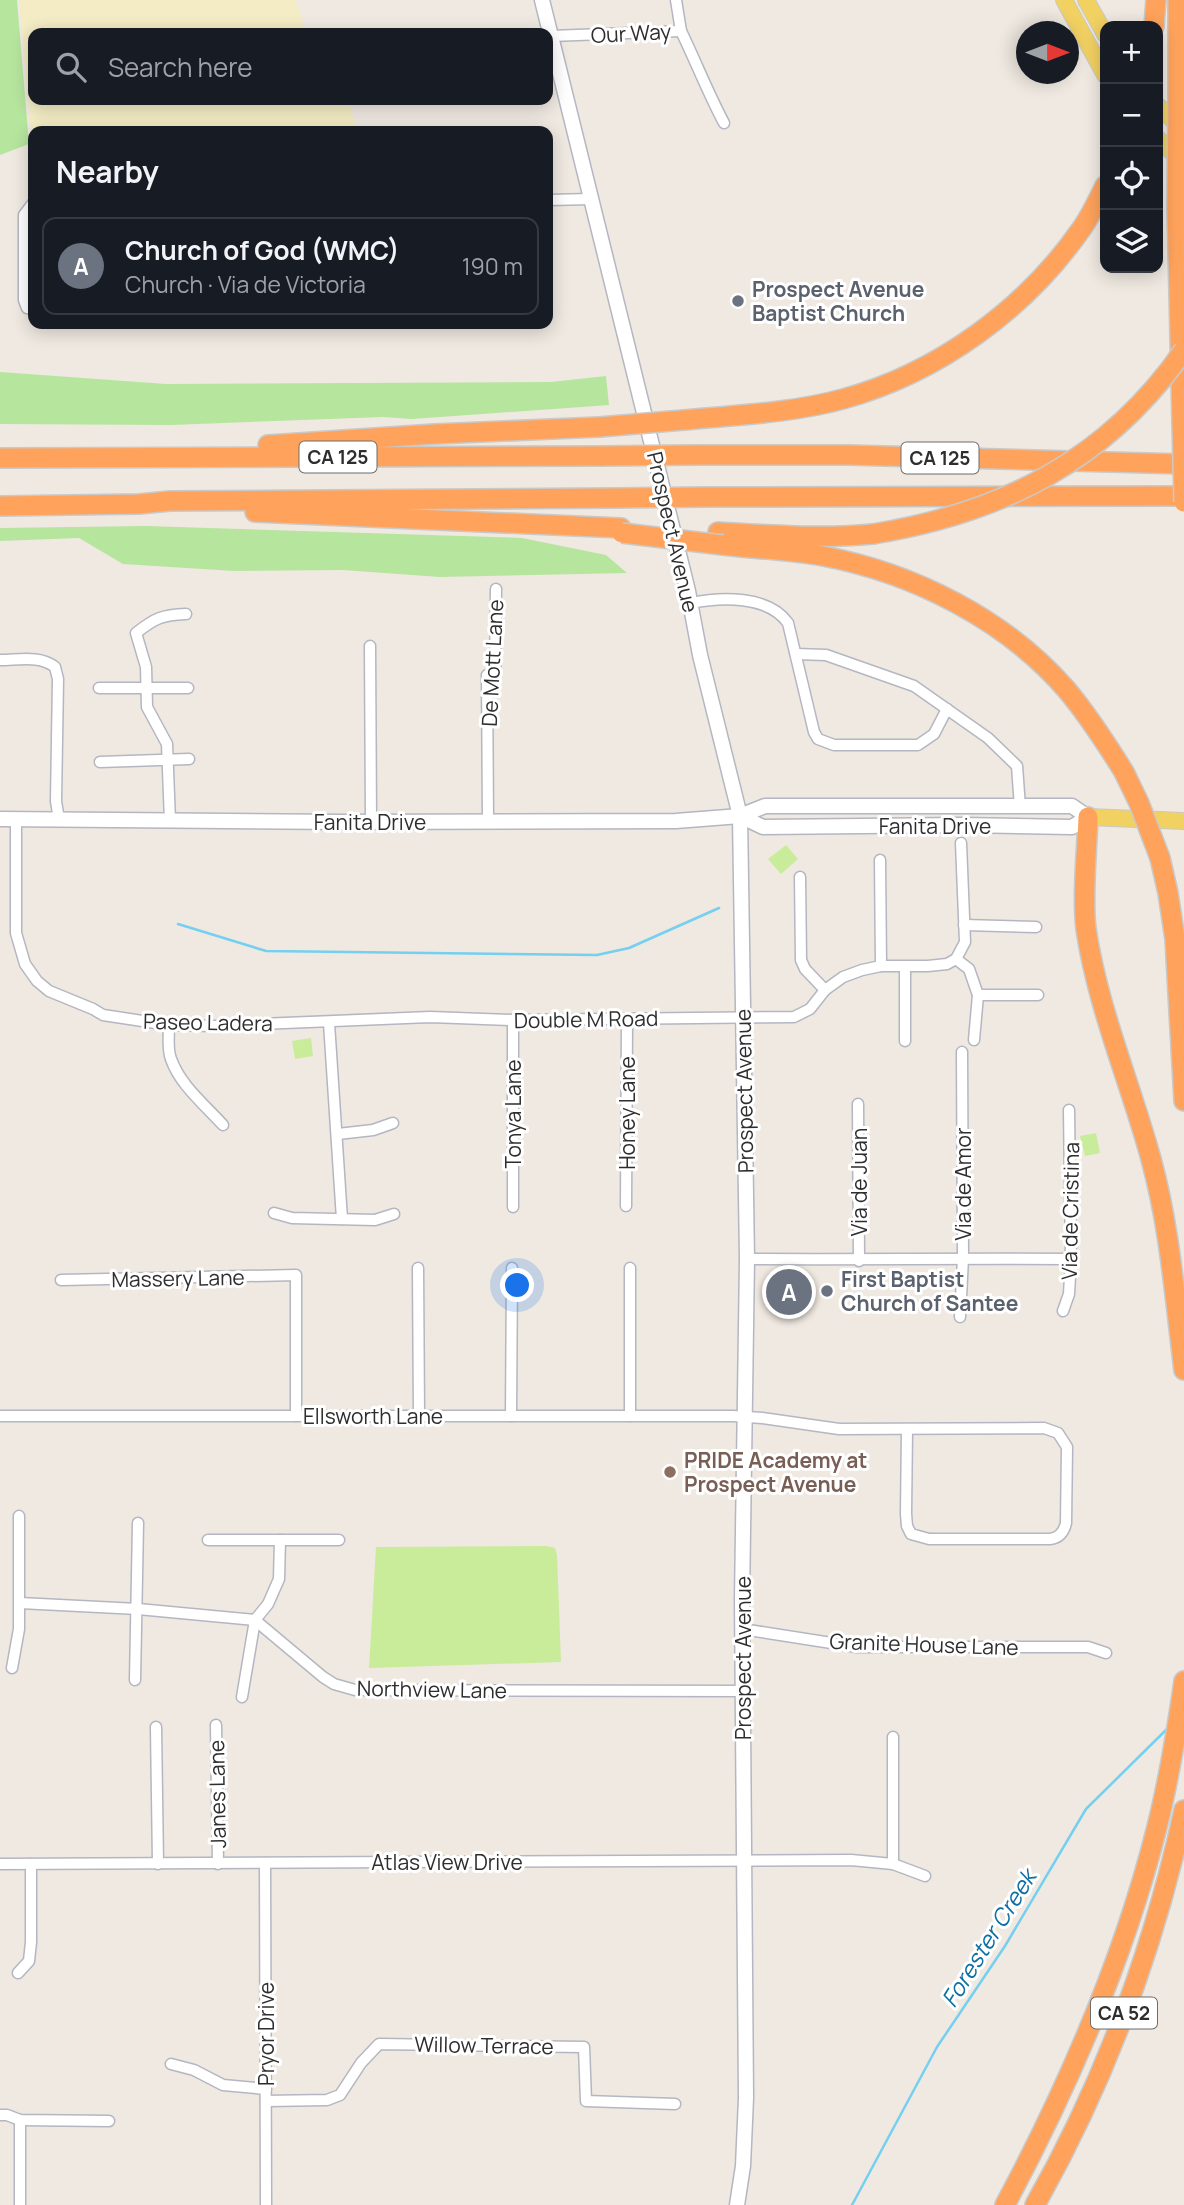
<!DOCTYPE html>
<html lang="en">
<head>
<meta charset="utf-8">
<style>
  :root { --surface:#171b24; --page:#20242c; --text:#f1f3f6; --muted:#9ea1a6; --line:#363941; --accent:#4264fb }
  body { margin:0; font-family:Manrope,sans-serif; background:var(--page); color:var(--text) }
  .controls { position:absolute; right:21px; top:21px; display:grid; overflow:hidden; border-radius:14px; box-shadow:0 4px 18px #0003 }
  .controls button { width:63px; height:63px; display:grid; place-items:center; padding:0; border:0; border-bottom:2px solid var(--line); background:var(--surface); color:var(--text); font:35px sans-serif }
  .compass { position:absolute; left:1016px; top:21px; width:63px; height:63px; border-radius:50%; background:var(--surface); box-shadow:0 4px 18px #0003; rotate:90deg }
  .you { position:absolute; left:518px; top:1286px; width:24px; height:24px; margin:-18px; border:5px solid #fff; border-radius:50%; background:#1a73e8; box-shadow:0 0 0 10px #1a73e833 }
  .badge { display:grid; place-items:center; width:46px; height:46px; border-radius:50%; background:var(--accent); color:#fff; font-size:23px; font-weight:700 }
  .pin { position:absolute; translate:-50% -50%; border:4px solid #fff; box-shadow:0 2px 7px #0006 }
  .list { margin:0; padding:0; list-style:none }
  h2 { display:flex; justify-content:space-between; align-items:center; height:91px; margin:0; padding:0 28px; font-size:30px }
  h2 small { font-size:23px; font-weight:400; color:var(--muted) }
  .list li { display:grid; grid-template-columns:46px 1fr auto; gap:21px; align-items:center; box-sizing:border-box; height:98px; margin:0 14px 14px; padding:0 14px; border:2px solid var(--line); border-radius:14px }
  .list b { display:block; font-size:26px; white-space:nowrap }
  .list p { margin:0; font-size:23px; white-space:nowrap; color:var(--muted) }
  .list em { font-size:23px; font-style:normal; color:var(--muted) }
  .icon { flex:none; width:38px; height:38px; fill:none; stroke:currentColor; stroke-width:2; stroke-linecap:round; stroke-linejoin:round }
  .map { position:relative; flex:none; width:1184px; height:2205px; overflow:hidden }
  .search { position:absolute; background:var(--surface); box-shadow:0 4px 18px #0003; left:28px; top:28px; width:525px; height:77px; display:flex; align-items:center; gap:18px; box-sizing:border-box; padding:0 24px; border-radius:14px; color:var(--muted); font-size:26px }
  .panel { position:absolute; background:var(--surface); box-shadow:0 4px 18px #0003; left:28px; top:126px; width:525px; height:203px; border-radius:14px }
  .map>svg:first-child { display:block }
</style>
</head>
<body>
<div class="map">
<svg width="1184" height="2205" viewBox="0 0 1184 2205">
  <rect width="100%" height="100%" fill="#efe9e1"/>
  <g fill="#b6e59e">
    <path d="M0,0H17L29,144L0,155Z"/>
    <path d="M0,372L166,384L551,382L606,376L609,405L412,419L383,417L171,425L0,424Z"/>
    <path d="M146,526L522,538L606,555L627,573L440,577L343,570L234,571L123,564L79,538L0,541V528Z"/>
  </g>
  <path fill="#f3ecc5" d="M19,0H296L306,33H33V100H348L357,131H33L32,142Z"/>
  <g fill="#c9ec9a">
    <path d="M786,845L798,859L781,874L768,859Z"/>
    <path d="M311,1038L313,1056L295,1059L292,1041Z"/>
    <path d="M1096,1133L1100,1153L1085,1156L1080,1136Z"/>
    <path d="M546,1546L555,1548L557,1555L561,1662L369,1668L376,1547Z"/>
  </g>
  <g fill="none" stroke-linecap="round" stroke-linejoin="round">
    <g stroke="#75cff0" stroke-width="2.5">
      <path d="M178,924L266,951L597,955L629,948L719,908"/>
      <path d="M852,2205L937,2047L1005,1946L1086,1809L1167,1729"/>
    </g>
    <g stroke="#b4b7c1" stroke-width="13">
      <g id="street">
        <path d="M681,31C696,62 708,93 724,123"/>
        <path d="M551,36L681,31L676,0"/>
        <path d="M548,200L592,199"/>
        <path d="M33,203L24,215V300L27,308L33,309"/>
        <path d="M691,603C721,597 768,595 788,623L814,732L818,739L834,745H918L934,734L947,709"/>
        <path d="M370,646L371,822"/>
        <path d="M796,654L826,655L914,686L988,738L1017,766L1020,807"/>
        <path d="M0,660C19,660 40,655 55,667L58,679L56,801L59,820"/>
        <path d="M99,688H188"/>
        <path d="M100,762L189,759"/>
        <path d="M16,819V933L25,964L37,981L49,991L93,1009L103,1015L169,1025L215,1026L430,1017L513,1020L794,1017L810,1009L825,990L843,977L862,970L881,966H928L947,964L956,959L965,942L961,843"/>
        <path d="M170,821L167,744L147,707L146,667L136,633C155,618 162,615 186,614"/>
        <path d="M488,821L487,675H495L496,589"/>
        <path d="M880,860L881,966"/>
        <path d="M800,877L801,960L805,969L825,990"/>
        <path d="M964,925L1036,927"/>
        <path d="M956,959L969,969L978,995H1038"/>
        <path d="M513,1020V1207"/>
        <path d="M329,1023L342,1219"/>
        <path d="M169,1025C169,1036 167,1049 171,1059C180,1085 205,1105 223,1125"/>
        <path d="M974,1040L978,995"/>
        <path d="M905,1041V967"/>
        <path d="M858,1104L859,1261"/>
        <path d="M338,1134L373,1130L393,1123"/>
        <path d="M626,1206L627,1019"/>
        <path d="M274,1213L292,1218L375,1220L394,1214"/>
        <path d="M747,1259C855,1260 963,1258 1071,1259"/>
        <path d="M418,1268L419,1416"/>
        <path d="M630,1268V1416"/>
        <path d="M61,1280L296,1275V1416"/>
        <path d="M1063,1311L1069,1294L1071,1259L1069,1110"/>
        <path d="M960,1317L963,1258L962,1052"/>
        <path d="M0,1416H733L762,1418L839,1429L1044,1428L1058,1433L1067,1447L1066,1523C1064,1532 1059,1538 1050,1539H929L911,1534L907,1526L906,1514L907,1429"/>
        <path d="M511,1416L512,1268"/>
        <path d="M208,1540H339"/>
        <path d="M20,1603L138,1609L255,1620L323,1677L334,1684L355,1690L743,1691"/>
        <path d="M742,1629L857,1647H1088L1106,1653"/>
        <path d="M12,1668L19,1629V1516"/>
        <path d="M135,1680L138,1523"/>
        <path d="M242,1697L255,1620L268,1604L279,1579L280,1540"/>
        <path d="M216,1725L218,1864"/>
        <path d="M156,1727L158,1864"/>
        <path d="M893,1737V1864"/>
        <path d="M265,1863L266,2205"/>
        <path d="M0,1864L851,1860L893,1864L925,1876"/>
        <path d="M18,1973L29,1961L31,1942V1864"/>
        <path d="M171,2064L194,2070L223,2085L266,2089"/>
        <path d="M266,2101L327,2100L340,2095L361,2063L379,2044L584,2047L586,2101L675,2104"/>
        <path d="M0,2115H7L20,2120L109,2121"/>
        <path d="M20,2205V2120"/>
      </g>
    </g>
    <g stroke="#b4b7c1" stroke-width="17">
      <g id="secondary">
        <path d="M542,0L688,591L700,655L740,816L747,1259L742,1599L746,2098L743,2166L737,2205"/>
        <path d="M0,819L342,822L676,821L740,816L765,806H1072L1088,817L1072,827L962,825L763,827L740,816"/>
      </g>
    </g>
    <g stroke="#c9c9c9" stroke-width="18">
      <g id="primary">
        <path d="M1064,0L1105,75"/>
        <path d="M1086,0L1105,34"/>
        <path d="M1158,106L1182,128"/>
        <path d="M1158,139L1182,161"/>
        <path d="M1088,817L1184,821"/>
      </g>
    </g>
    <g stroke="#c9c9c9" stroke-width="22">
      <g id="highway">
        <path d="M1178,0V102"/>
        <path d="M1154,26L1156,0"/>
        <path d="M1177,208L1182,423"/>
        <path d="M684,420C737,415 792,413 843,399C938,373 1026,309 1082,228C1091,215 1098,200 1105,186"/>
        <path d="M268,445L435,434L599,427"/>
        <path d="M696,455H847L1184,464"/>
        <path d="M0,458L601,456"/>
        <path d="M706,497L1184,496"/>
        <path d="M0,506L139,504L170,501L615,498"/>
        <path d="M255,512L621,528"/>
        <path d="M718,532C770,535 821,539 873,534"/>
        <path d="M723,545C756,549 790,550 823,556C913,573 1005,619 1066,689C1088,715 1106,743 1124,772"/>
        <path d="M1088,817C1087,850 1082,896 1086,929C1098,1009 1130,1082 1151,1159C1170,1228 1175,1300 1184,1370"/>
        <path d="M1160,858L1168,893L1175,939L1184,1101"/>
        <path d="M1005,2205C1069,2085 1124,1959 1157,1827C1169,1779 1177,1730 1184,1681"/>
        <path d="M1035,2205C1104,2083 1154,1948 1184,1810"/>
      </g>
    </g>
    <use href="#street" stroke="#fff" stroke-width="10"/>
    <use href="#secondary" stroke="#fff" stroke-width="14"/>
    <use href="#primary" stroke="#f2d163" stroke-width="16"/>
    <use href="#highway" stroke="#ffa35c" stroke-width="19"/>
    <g stroke="#c9c9c9" stroke-width="22" stroke-linecap="butt">
      <g id="highway-bridge">
        <path d="M1177,208L1178,102"/>
        <path d="M1182,423L1184,502"/>
        <path d="M599,427L684,420"/>
        <path d="M601,456L696,455"/>
        <path d="M615,498L706,497"/>
        <path d="M622,533L723,545"/>
        <path d="M873,534C1002,513 1108,460 1184,350"/>
        <path d="M1124,772L1139,803L1160,858"/>
      </g>
    </g>
    <use href="#highway-bridge" stroke="#ffa35c" stroke-width="19"/>
  </g>
  <g fill="#6b7280" stroke="#fff" stroke-width="2.5">
    <circle cx="738" cy="301" r="7"/>
    <circle cx="827" cy="1291" r="7"/>
  </g>
  <circle fill="#8d6e63" stroke="#fff" stroke-width="2.5" cx="670" cy="1472" r="7"/>
  <g text-anchor="middle" dominant-baseline="central" stroke-width="6" stroke-linejoin="round" paint-order="stroke">
    <g fill="#fff" stroke="#6d6d6d" stroke-width="2">
      <rect x="299.5" y="441.5" width="77" height="31" rx="5"/>
      <rect x="901.5" y="442.5" width="77" height="31" rx="5"/>
      <rect x="1091" y="1997.5" width="66" height="31" rx="5"/>
    </g>
    <g font-size="19" font-weight="bold" fill="#2e2e2e">
      <text x="338" y="457">CA 125</text>
      <text x="940" y="458">CA 125</text>
      <text x="1124" y="2013">CA 52</text>
    </g>
    <g font-size="21" fill="#2e2e2e" stroke="#fff">
      <text transform="translate(631 33) rotate(-3)">Our Way</text>
      <text transform="translate(673 532) rotate(77)">Prospect Avenue</text>
      <text transform="translate(492 663) rotate(-87)">De Mott Lane</text>
      <text x="370" y="822">Fanita Drive</text>
      <text x="935" y="826">Fanita Drive</text>
      <text transform="translate(586 1019) rotate(-1)">Double M Road</text>
      <text transform="translate(208 1022) rotate(1)">Paseo Ladera</text>
      <text transform="translate(744 1091) rotate(-91)">Prospect Avenue</text>
      <text transform="translate(627 1113) rotate(-90)">Honey Lane</text>
      <text transform="translate(513 1114) rotate(-90)">Tonya Lane</text>
      <text transform="translate(859 1182) rotate(-90)">Via de Juan</text>
      <text transform="translate(963 1184) rotate(-90)">Via de Amor</text>
      <text transform="translate(1070 1211) rotate(-89)">Via de Cristina</text>
      <text transform="translate(178 1278) rotate(-1)">Massery Lane</text>
      <text x="373" y="1416">Ellsworth Lane</text>
      <text transform="translate(924 1644) rotate(2)">Granite House Lane</text>
      <text transform="translate(743 1658) rotate(-90)">Prospect Avenue</text>
      <text transform="translate(432 1689) rotate(1)">Northview Lane</text>
      <text transform="translate(217 1794) rotate(-91)">Janes Lane</text>
      <text x="447" y="1862">Atlas View Drive</text>
      <text transform="translate(266 2034) rotate(-90)">Pryor Drive</text>
      <text transform="translate(484 2045) rotate(1)">Willow Terrace</text>
    </g>
    <g font-size="21" font-weight="bold" fill="#5b616d" stroke="#fff" text-anchor="start">
      <text x="752" y="289">Prospect Avenue<tspan x="752" dy="24">Baptist Church</tspan></text>
      <text x="841" y="1279">First Baptist<tspan x="841" dy="24">Church of Santee</tspan></text>
    </g>
    <g font-size="21" font-weight="bold" fill="#785e54" stroke="#fff" text-anchor="start">
      <text x="684" y="1460">PRIDE Academy at<tspan x="684" dy="24">Prospect Avenue</tspan></text>
    </g>
    <g font-size="23" font-style="italic" fill="#0d6fa3" stroke="#fff">
      <text transform="translate(988 1938) rotate(-58)">Forester Creek</text>
    </g>
  </g>
</svg>
<div class="controls">
<button>+</button>
<button>−</button>
<button><svg class="icon" aria-label="locate" viewBox="0 0 24 24"><circle cx="12" cy="12" r="6"/><path d="M12 2v4M12 18v4M2 12h4M18 12h4"/></svg></button>
<button><svg class="icon" aria-label="layers" viewBox="0 0 24 24"><path d="M12 4l9 5-9 5-9-5zM3 14l9 5 9-5"/></svg></button>
</div>
<svg class="compass" viewBox="-18 -18 36 36"><path d="M0-13l5 13h-10z" fill="#e53935"/><path d="M0 13l5-13h-10z" fill="#9ea1a6"/></svg>
<div class="you"></div>
<div class="pin badge" style="left:789px;top:1292px;background:#6b7280">A</div>
<div class="search"><svg class="icon" aria-label="search" viewBox="0 0 24 24"><circle cx="10" cy="10" r="6"/><path d="M15 15l6 6"/></svg>Search here</div>
<section class="panel">
<h2>Nearby<small></small></h2>
<ul class="list">
<li><span class="badge" style="background:#6b7280">A</span><div><b>Church of God (WMC)</b><p>Church · Via de Victoria</p></div><em>190 m</em></li>
</ul>
</section>
</div>
</body>
</html>
